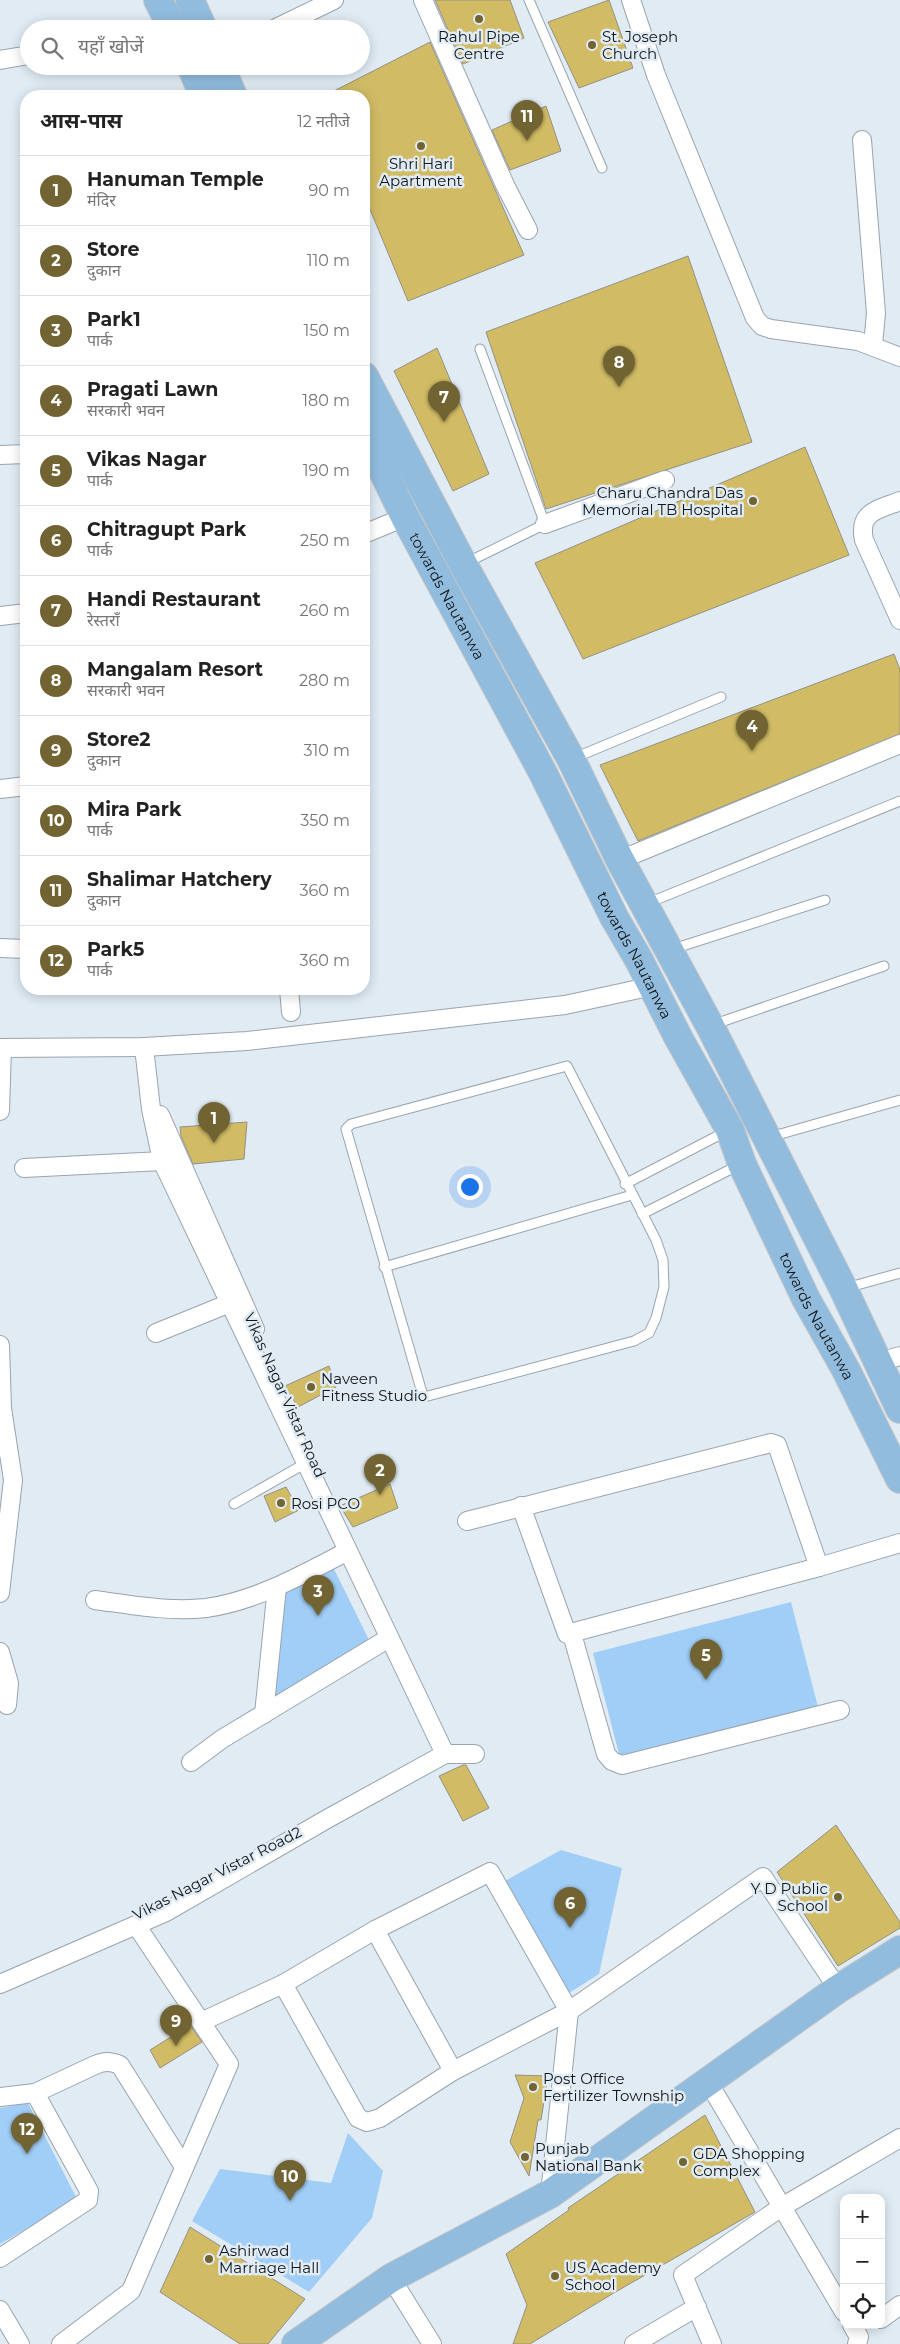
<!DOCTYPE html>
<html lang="hi">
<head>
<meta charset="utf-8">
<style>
  :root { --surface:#fff; --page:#f2f2f2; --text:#222; --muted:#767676; --line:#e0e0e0; --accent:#716432 }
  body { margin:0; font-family:Montserrat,"Noto Sans Devanagari",sans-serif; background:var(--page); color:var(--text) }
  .controls { position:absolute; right:15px; bottom:15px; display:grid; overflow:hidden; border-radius:10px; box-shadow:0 2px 12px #0003 }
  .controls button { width:45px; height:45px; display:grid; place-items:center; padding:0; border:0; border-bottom:1px solid var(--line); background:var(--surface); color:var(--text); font:25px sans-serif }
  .you { position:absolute; left:469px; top:1186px; width:18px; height:18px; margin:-12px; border:4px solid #fff; border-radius:50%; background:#1a73e8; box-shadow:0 0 0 8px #1a73e833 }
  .badge { display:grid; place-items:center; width:32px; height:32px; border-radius:50%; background:var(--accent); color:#fff; font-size:16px; font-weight:700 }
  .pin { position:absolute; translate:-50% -41px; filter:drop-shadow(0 1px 2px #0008) }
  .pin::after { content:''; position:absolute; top:26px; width:18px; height:15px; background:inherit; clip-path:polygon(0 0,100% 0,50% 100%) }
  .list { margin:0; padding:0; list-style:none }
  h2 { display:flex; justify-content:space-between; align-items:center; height:65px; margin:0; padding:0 20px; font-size:21px }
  h2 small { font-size:16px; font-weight:400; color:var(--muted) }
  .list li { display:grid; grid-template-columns:32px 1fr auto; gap:15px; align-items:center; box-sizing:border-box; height:70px; padding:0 20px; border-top:1px solid var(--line) }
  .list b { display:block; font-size:19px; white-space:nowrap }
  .list p { margin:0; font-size:16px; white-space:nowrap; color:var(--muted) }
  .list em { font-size:16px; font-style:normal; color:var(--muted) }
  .icon { flex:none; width:28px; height:28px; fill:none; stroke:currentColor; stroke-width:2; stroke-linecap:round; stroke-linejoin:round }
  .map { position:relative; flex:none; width:900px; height:2344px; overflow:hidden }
  .search { position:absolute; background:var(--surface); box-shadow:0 2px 12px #0003; left:20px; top:20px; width:350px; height:55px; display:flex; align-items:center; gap:12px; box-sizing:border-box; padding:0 18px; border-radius:28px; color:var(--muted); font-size:19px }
  .panel { position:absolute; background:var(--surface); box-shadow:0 2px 12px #0003; left:20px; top:90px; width:350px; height:905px; border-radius:20px }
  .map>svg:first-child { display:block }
</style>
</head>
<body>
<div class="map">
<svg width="900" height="2344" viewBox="0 0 900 2344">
  <rect width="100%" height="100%" fill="#e0ebf4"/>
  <g fill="#a1cef6">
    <path d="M333,1567L369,1640L273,1701L282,1592Z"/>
    <path d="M791,1602L818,1707L620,1758L593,1653Z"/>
    <path d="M561,1850L622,1868L599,1974L569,1993L503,1882Z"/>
    <path d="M28,2103L77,2199L0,2244V2108Z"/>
    <path d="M348,2133L383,2171L372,2218L309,2292L192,2221L220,2169L331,2183Z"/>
  </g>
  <g fill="#d1bb65" stroke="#949185">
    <path d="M435,0H510L524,38L463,64Z"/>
    <path d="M609,0L633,68L579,88L548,22Z"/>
    <path d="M430,42L524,255L408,301L364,195V96H324Z"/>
    <path d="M546,106L561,151L510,170L492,130Z"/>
    <path d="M688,256L752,442L546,509L486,332Z"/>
    <path d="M437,348L489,474L453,491L394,371Z"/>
    <path d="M805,447L849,555L583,659L535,563Z"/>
    <path d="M894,654L900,670V734L638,841L600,765Z"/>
    <path d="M247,1122L244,1159L193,1164L181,1136L180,1127Z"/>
    <path d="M329,1366L336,1387L298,1407L285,1386Z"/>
    <path d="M390,1484L398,1508L353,1527L340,1506Z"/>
    <path d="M286,1487L299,1510L275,1522L264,1496Z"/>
    <path d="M463,1765H466L489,1808L463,1821L439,1776Z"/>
    <path d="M836,1825L900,1922V1928L838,1966L777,1872Z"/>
    <path d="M190,2025L202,2042L160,2068L150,2050Z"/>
    <path d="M515,2075L548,2076L541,2120H538L529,2176L510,2142L524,2098Z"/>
    <path d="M705,2115L755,2212L612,2294L530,2344H513L527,2305L506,2254L569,2210L568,2208Z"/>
    <path d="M190,2227L305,2299L268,2344H240L160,2292Z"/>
  </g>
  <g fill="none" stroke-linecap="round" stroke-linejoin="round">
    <g stroke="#99a4ad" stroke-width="11">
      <g id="service">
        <path d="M529,0L602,168"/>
        <path d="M466,563L545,524L480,349"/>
        <path d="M574,758L721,697"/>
        <path d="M648,903L900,801"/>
        <path d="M673,949L825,900"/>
        <path d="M712,1025L884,966"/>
        <path d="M567,1066L656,1240L663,1260L664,1287L656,1318L649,1333L634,1341L428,1396H423L346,1129L351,1124Z"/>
        <path d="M770,1137L900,1100"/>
        <path d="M625,1184L727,1131"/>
        <path d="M642,1214L739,1165"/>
        <path d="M384,1267L632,1195"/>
        <path d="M846,1288L900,1273"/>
        <path d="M234,1504L306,1463"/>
      </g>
    </g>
    <g stroke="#99a4ad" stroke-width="20">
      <g id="minor">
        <path d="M423,0L505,185L528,230"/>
        <path d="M631,0L656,75L755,318L762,326L771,329L858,341L900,357"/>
        <path d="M274,29L334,0"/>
        <path d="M0,60L29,55"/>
        <path d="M862,140L876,313L873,345"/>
        <path d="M0,455L26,454"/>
        <path d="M900,501C877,510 858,512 864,540L900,620"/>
        <path d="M545,524L665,480"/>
        <path d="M364,534L405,517"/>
        <path d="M0,616L26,613"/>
        <path d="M0,789L26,786"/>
        <path d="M620,860L900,744"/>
        <path d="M0,948L26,949"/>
        <path d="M289,989L291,1012"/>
        <path d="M144,1047L151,1109L162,1161L445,1754"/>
        <path d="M0,1048L144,1047L247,1041L565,1005L653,986"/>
        <path d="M0,1111L2,1048"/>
        <path d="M160,1115L255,1329"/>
        <path d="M24,1168L162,1161"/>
        <path d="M156,1333L230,1303"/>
        <path d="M0,1345L2,1408L13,1480L0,1593"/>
        <path d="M879,1362L900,1356"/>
        <path d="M521,1506L567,1634L819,1567L900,1543"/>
        <path d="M467,1521L771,1443L777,1445L819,1567"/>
        <path d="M95,1600C132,1605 169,1612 206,1608C257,1601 303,1574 348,1551"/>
        <path d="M572,1634L606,1754L612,1761L622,1765L840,1710"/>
        <path d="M0,1652L9,1683L7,1705"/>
        <path d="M264,1714L277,1587"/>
        <path d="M191,1762L222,1739L389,1638"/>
        <path d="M375,1930L453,2071"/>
        <path d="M0,1984L166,1912L327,1819L445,1754H475"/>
        <path d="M283,1984L358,2118L367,2122L380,2118L453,2071L569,2011L763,1877L838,1989"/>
        <path d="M201,2022L283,1984L375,1930L490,1872L569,2011L550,2194"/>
        <path d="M707,2080L844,2312"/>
        <path d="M0,2097L35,2093L95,2065C104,2061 110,2061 120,2065L184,2167"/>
        <path d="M0,2258L88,2200L89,2191L35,2093"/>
        <path d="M391,2278L432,2344"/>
        <path d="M0,2310L20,2344"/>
        <path d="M881,2319L900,2305"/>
        <path d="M852,2325L859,2337L857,2344"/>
        <path d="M61,2344L131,2291L229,2064L136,1925"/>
        <path d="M634,2344L697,2307"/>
        <path d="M712,2344L683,2275L780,2208L900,2138"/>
      </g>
    </g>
    <g stroke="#c6c7c8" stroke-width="30">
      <g id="primary">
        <path d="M158,0L173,29"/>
        <path d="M190,0L203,29"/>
        <path d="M191,66L204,96"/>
        <path d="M220,66L233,96"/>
        <path d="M364,376L463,564L571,759L620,860L710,1026L843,1288L900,1409"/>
        <path id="s1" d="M364,432L405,517L542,771L614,917L639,960L678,1037L730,1130L742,1164L806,1299L846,1370L900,1479"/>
        <path d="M296,2344L391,2278L550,2194L838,1989L900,1950"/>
      </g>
    </g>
    <use href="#service" stroke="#fff" stroke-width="9"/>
    <use href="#minor" stroke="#fff" stroke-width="18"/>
    <use href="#primary" stroke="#92bcdd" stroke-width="28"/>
  </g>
  <g fill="#716432" stroke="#e0ebf4" stroke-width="2">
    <circle cx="479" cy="19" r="5"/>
    <circle cx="592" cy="45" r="5"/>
    <circle cx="421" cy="146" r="5"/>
    <circle cx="753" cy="501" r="5"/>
    <circle cx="311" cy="1387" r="5"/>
    <circle cx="281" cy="1503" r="5"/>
    <circle cx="838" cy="1897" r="5"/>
    <circle cx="533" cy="2087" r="5"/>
    <circle cx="525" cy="2157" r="5"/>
    <circle cx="683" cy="2162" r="5"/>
    <circle cx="209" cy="2259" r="5"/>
    <circle cx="555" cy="2276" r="5"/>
  </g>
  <g text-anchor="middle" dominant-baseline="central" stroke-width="5" stroke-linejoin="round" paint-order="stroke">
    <g font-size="15" fill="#121619" stroke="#e0ebf4" text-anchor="start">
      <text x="479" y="36" text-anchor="middle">Rahul Pipe<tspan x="479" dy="17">Centre</tspan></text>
      <text x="602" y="36">St. Joseph<tspan x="602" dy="17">Church</tspan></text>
      <text x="421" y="163" text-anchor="middle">Shri Hari<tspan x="421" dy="17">Apartment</tspan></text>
      <text x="743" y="492" text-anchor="end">Charu Chandra Das<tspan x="743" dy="17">Memorial TB Hospital</tspan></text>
      <text x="321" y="1378">Naveen<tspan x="321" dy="17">Fitness Studio</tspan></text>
      <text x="291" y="1503">Rosi PCO</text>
      <text x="828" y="1888" text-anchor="end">Y D Public<tspan x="828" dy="17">School</tspan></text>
      <text x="543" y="2078">Post Office<tspan x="543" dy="17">Fertilizer Township</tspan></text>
      <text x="535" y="2148">Punjab<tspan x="535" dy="17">National Bank</tspan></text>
      <text x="693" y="2153">GDA Shopping<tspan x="693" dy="17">Complex</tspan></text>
      <text x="219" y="2250">Ashirwad<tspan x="219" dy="17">Marriage Hall</tspan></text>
      <text x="565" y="2267">US Academy<tspan x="565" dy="17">School</tspan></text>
    </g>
    <g font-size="15" fill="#121619" stroke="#e0ebf4">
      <text stroke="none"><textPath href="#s1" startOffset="184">towards Nautanwa</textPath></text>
      <text stroke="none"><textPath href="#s1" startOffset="589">towards Nautanwa</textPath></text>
      <text stroke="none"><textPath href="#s1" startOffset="994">towards Nautanwa</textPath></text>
      <text transform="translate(285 1395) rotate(66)">Vikas Nagar Vistar Road</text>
      <text transform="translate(217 1873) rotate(-27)">Vikas Nagar Vistar Road2</text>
    </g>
  </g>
</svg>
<div class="controls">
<button>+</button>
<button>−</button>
<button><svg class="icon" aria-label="locate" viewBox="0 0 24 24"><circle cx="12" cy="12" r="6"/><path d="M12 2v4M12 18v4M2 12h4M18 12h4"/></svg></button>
</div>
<div class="you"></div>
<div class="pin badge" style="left:214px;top:1143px">1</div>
<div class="pin badge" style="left:380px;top:1495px">2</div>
<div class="pin badge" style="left:318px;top:1616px">3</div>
<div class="pin badge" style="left:752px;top:751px">4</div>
<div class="pin badge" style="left:706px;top:1680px">5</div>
<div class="pin badge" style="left:570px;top:1928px">6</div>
<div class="pin badge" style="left:444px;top:422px">7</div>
<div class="pin badge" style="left:619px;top:387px">8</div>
<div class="pin badge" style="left:176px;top:2046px">9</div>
<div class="pin badge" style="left:290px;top:2201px">10</div>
<div class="pin badge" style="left:527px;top:141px">11</div>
<div class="pin badge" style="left:27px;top:2154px">12</div>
<div class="search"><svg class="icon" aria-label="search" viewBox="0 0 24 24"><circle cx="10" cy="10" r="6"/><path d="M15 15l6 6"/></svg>यहाँ खोजें</div>
<section class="panel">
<h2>आस-पास<small>12 नतीजे</small></h2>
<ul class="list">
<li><span class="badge">1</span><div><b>Hanuman Temple</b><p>मंदिर</p></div><em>90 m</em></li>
<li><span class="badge">2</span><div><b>Store</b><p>दुकान</p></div><em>110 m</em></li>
<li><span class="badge">3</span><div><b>Park1</b><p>पार्क</p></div><em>150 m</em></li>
<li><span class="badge">4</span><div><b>Pragati Lawn</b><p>सरकारी भवन</p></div><em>180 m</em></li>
<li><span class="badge">5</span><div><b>Vikas Nagar</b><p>पार्क</p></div><em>190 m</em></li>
<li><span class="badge">6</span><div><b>Chitragupt Park</b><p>पार्क</p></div><em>250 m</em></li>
<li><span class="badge">7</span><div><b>Handi Restaurant</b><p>रेस्तराँ</p></div><em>260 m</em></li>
<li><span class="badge">8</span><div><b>Mangalam Resort</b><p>सरकारी भवन</p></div><em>280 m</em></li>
<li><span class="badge">9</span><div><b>Store2</b><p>दुकान</p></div><em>310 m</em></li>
<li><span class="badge">10</span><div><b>Mira Park</b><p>पार्क</p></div><em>350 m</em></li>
<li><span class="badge">11</span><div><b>Shalimar Hatchery</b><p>दुकान</p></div><em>360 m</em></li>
<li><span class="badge">12</span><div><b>Park5</b><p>पार्क</p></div><em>360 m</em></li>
</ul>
</section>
</div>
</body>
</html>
